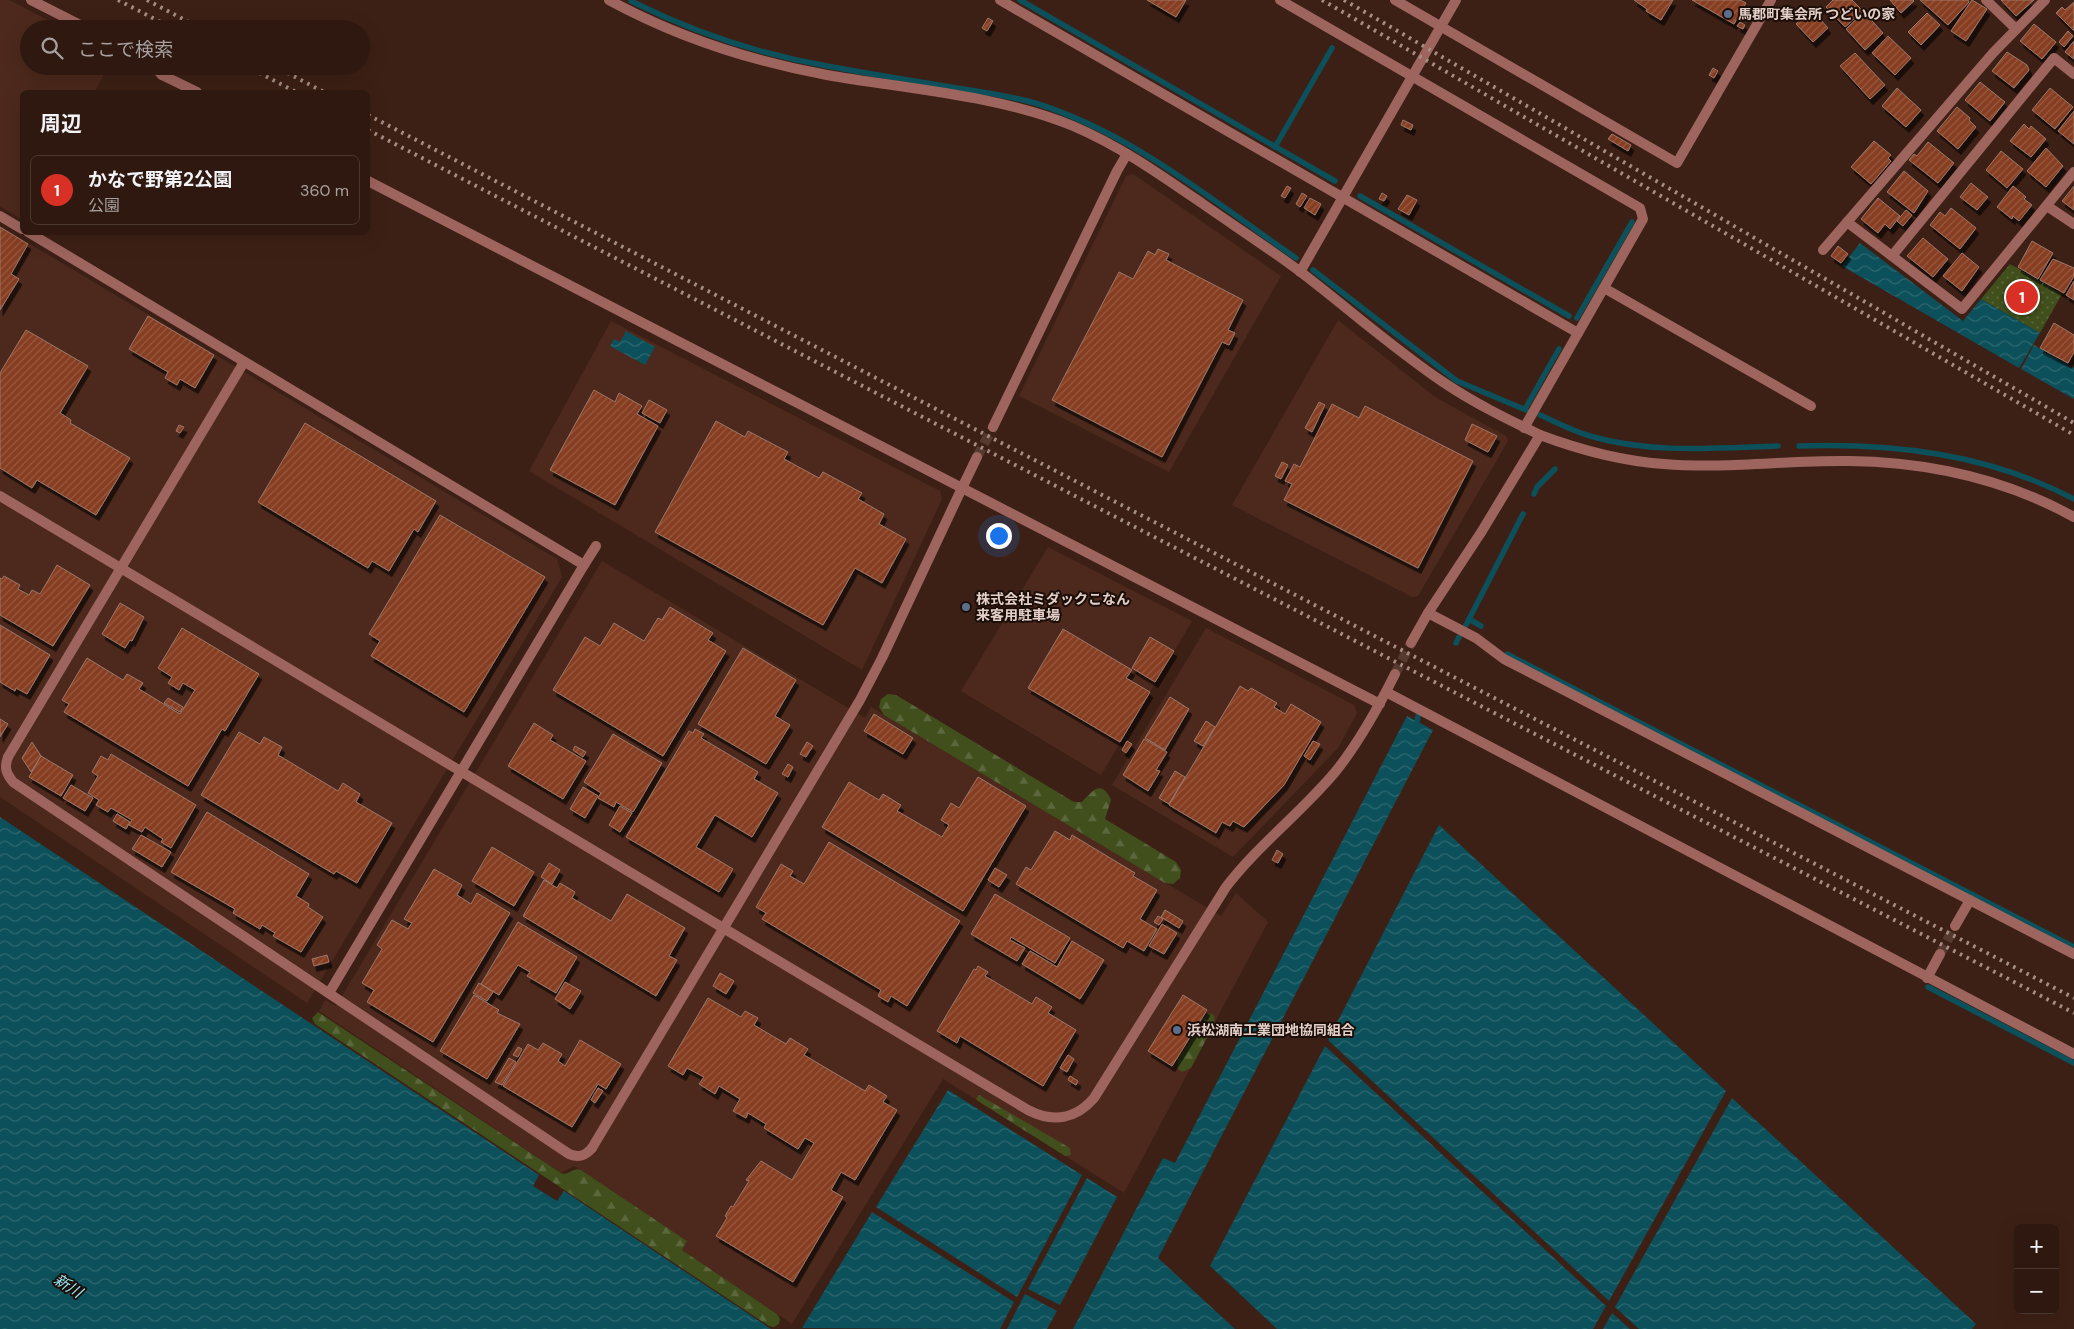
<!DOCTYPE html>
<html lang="ja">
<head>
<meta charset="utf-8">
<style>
  :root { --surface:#2e1810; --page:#3a251e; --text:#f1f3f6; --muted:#a7a09f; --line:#493730; --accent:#d93025 }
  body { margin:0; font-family:"DM Sans","Noto Sans JP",sans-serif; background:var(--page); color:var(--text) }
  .controls { position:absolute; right:15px; bottom:15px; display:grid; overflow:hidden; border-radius:8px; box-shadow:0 5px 20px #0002 }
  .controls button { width:45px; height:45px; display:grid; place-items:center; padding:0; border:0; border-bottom:1px solid var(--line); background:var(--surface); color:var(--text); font:25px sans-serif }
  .you { position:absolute; left:998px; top:535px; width:18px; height:18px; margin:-12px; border:4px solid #fff; border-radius:50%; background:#1a73e8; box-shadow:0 0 0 8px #1a73e833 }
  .badge { display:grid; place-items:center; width:32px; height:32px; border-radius:50%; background:var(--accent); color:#fff; font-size:16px; font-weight:700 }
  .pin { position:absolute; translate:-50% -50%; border:2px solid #fff; box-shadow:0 1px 5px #0006 }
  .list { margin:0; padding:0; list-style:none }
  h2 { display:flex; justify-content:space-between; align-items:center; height:65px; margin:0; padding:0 20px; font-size:21px }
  h2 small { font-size:16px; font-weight:400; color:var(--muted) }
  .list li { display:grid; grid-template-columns:32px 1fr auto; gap:15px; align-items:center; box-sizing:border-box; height:70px; margin:0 10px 10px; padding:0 10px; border:1px solid var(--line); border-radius:8px }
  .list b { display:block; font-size:19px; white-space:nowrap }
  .list p { margin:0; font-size:16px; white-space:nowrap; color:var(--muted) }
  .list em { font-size:16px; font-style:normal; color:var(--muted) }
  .icon { flex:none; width:28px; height:28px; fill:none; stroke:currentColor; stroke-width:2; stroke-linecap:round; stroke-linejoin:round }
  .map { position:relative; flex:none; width:2074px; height:1329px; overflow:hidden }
  .search { position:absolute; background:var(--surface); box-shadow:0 5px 20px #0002; left:20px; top:20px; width:350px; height:55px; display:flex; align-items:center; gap:12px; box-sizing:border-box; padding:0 18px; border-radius:28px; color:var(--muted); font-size:19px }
  .panel { position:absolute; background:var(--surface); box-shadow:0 5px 20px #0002; left:20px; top:90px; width:350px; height:145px; border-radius:8px }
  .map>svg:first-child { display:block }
</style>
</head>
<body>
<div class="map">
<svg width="2074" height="1329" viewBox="0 0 2074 1329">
  <defs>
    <pattern id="forest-firs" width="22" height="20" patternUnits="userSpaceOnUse" patternTransform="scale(1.25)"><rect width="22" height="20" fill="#404f1c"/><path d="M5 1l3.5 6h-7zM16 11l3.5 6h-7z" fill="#5b673c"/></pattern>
    <pattern id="park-dots" width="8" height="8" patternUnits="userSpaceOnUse" patternTransform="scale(1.25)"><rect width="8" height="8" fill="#404f1c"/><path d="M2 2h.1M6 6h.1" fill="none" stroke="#5b673c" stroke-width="1.8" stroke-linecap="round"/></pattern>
    <pattern id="water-waves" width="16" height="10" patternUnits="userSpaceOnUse" patternTransform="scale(1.25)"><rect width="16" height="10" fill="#0b505a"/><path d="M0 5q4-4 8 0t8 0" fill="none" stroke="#2e6870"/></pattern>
    <pattern id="building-hatch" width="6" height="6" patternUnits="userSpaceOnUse" patternTransform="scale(1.25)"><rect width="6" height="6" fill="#863e21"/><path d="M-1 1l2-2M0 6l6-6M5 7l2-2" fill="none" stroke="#975940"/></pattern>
    <filter id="shadow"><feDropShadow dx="3" dy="5.5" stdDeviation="0" flood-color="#0009"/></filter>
  </defs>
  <rect width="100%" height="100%" fill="#3d2015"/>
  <g fill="#4c291c">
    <path d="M0,0H9L65,29H29V66H108L95,92H22V220L0,206Z"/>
    <path d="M1133,174L1281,276L1169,472L1019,396L1126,176Z"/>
    <path d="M0,226L557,559L562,577L307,1003L0,797Z"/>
    <path d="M1338,320L1435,397L1506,436L1508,441L1418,596L1412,597L1232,505Z"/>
    <path d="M611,321L940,491L942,499L862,670L529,471Z"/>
    <path d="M1048,547L1192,621L1101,775L961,691Z"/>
    <path d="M602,561L865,718L871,707L1221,916L1236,893L1268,922L1124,1193L943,1079L792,1324L682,1250L687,1241L581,1170L574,1166L561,1173L319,1011L325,1000L336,1006Z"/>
    <path d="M1206,628L1354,705L1357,713L1338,748L1233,857L1112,785Z"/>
  </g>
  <g fill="url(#forest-firs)">
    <path d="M888,694L896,695L1074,802H1082C1092,792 1101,778 1111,800L1105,819L1176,862L1181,870L1180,878L1173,884L1165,883L884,715L879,707L881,699Z"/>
    <path d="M318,1012L561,1173L565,1174L577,1169L581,1170L687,1241L682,1250L777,1314L780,1319L779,1324L774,1327L769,1326L315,1024L312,1018Z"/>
    <path d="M1208,1013L1214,1015L1215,1023L1191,1068L1182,1072L1178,1069L1177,1060Z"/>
    <path d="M979,1095L1070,1148L1071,1155L1065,1156L978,1101L976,1099Z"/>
  </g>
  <path fill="url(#park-dots)" d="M2010,264L2062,294L2040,333L1981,299Z"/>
  <g fill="url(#water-waves)">
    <path d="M1860,243L1963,321L1981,299L2040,333L2019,368L1842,266Z"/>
    <path d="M626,331L655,347L645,365L610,346L614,339L620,342Z"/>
    <path d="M2034,345L2074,368V399L2021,369Z"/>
    <path d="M1407,716L1433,730L1158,1258L1235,1329H1073L1163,1158L1175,1163Z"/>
    <path d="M0,817L539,1175L533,1186L557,1201L564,1191L771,1329H0Z"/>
    <path d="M1439,825L1726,1091L1609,1301L1328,1040Z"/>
    <path d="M1325,1046L1606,1306L1593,1329H1277L1210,1266Z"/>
    <path d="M948,1090L1082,1175L1017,1297L876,1207Z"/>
    <path d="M1732,1098L1976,1324L1972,1329H1639L1615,1307Z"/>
    <path d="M1087,1178L1117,1197L1060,1305L1028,1289Z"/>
    <path d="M872,1212L1014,1302L1000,1329L802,1328Z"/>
    <path d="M1025,1294L1057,1311L1047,1329H1007Z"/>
    <path d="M1612,1313L1630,1329H1603Z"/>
  </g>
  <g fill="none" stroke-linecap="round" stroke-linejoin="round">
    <g stroke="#0b505a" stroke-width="5.5">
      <path d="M1020,0L1335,181"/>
      <path d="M631,1C693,32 758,54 827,66C870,74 914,81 957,88C983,92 1010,96 1035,103C1132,133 1213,201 1296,258"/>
      <path d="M1275,147L1332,48"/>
      <path d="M1360,196L1569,316"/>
      <path d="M1313,270L1457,381L1526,410"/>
      <path d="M1577,318L1632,222"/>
      <path d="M1525,409L1559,349"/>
      <path d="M1540,415C1556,422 1573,431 1590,436C1651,454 1715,448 1778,446"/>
      <path d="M1799,446C1895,443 1988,454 2074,499"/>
      <path d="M1534,494L1537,487L1555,469"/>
      <path d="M1469,619L1481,626"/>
      <path d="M1466,625L1523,514"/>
      <path d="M1456,643L1459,637"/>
      <path d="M1507,654L2074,947"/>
      <path d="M1416,728L1418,716"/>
      <path d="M1928,987L2074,1063"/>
    </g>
  </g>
  <g fill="url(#building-hatch)" stroke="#9b776a" filter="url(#shadow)">
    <path d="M1147,0H1186L1176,17Z"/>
    <path d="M1634,0H1673L1661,20L1646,11L1647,9Z"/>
    <path d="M1692,0H1740L1746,3L1734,24Z"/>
    <path d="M1833,0H1852L1863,11L1845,27L1826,7Z"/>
    <path d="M1890,0H1913L1914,1L1901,13Z"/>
    <path d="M1920,0H1968L1969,2L1948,25Z"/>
    <path d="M1972,0L1987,9L1966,41L1951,31Z"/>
    <path d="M2001,0H2034L2016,16Z"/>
    <path d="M2074,2V31L2056,13L2062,7L2065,10Z"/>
    <path d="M1811,9L1828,28L1813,42L1796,24Z"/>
    <path d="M1864,12L1883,33L1865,50L1846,29Z"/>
    <path d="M1927,13L1940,25L1921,45L1908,32Z"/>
    <path d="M988,18L993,21L987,31L982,28Z"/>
    <path d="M1740,22L1745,25L1743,29L1737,26Z"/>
    <path d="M2034,24L2056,42L2042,59L2020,41Z"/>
    <path d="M2068,31L2073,36L2064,47L2059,42Z"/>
    <path d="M1888,36L1911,58L1895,75L1872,53Z"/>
    <path d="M2074,41V59L2065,52Z"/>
    <path d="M2007,52L2027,65L2029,70L2014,88L1992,71Z"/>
    <path d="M1855,53L1885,85L1870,99L1840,66Z"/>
    <path d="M1713,68L1718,71L1714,78L1709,75Z"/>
    <path d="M1980,82L2005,102L1990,121L1965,100Z"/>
    <path d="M1897,88L1921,110L1906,127L1882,106Z"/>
    <path d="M2050,88L2073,107L2055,129L2032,110Z"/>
    <path d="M1957,107L1970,118L1969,120L1976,127L1958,149L1937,131Z"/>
    <path d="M2074,111V144L2058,131Z"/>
    <path d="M1403,120L1413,125L1411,130L1401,125Z"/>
    <path d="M2024,124L2029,129L2031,126L2046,139L2031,157L2010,141Z"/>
    <path d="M1612,134L1631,145L1628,151L1608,139Z"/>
    <path d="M1874,141L1891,155L1888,158L1891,161L1871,184L1851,167Z"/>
    <path d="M1928,142L1954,163L1938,183L1909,160L1914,154L1917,156Z"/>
    <path d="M2046,148L2063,166L2046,187L2027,171Z"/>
    <path d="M2001,151L2023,169L2007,188L1986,170Z"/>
    <path d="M1904,171L1928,191L1914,213L1887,192Z"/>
    <path d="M1971,183L1988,197L1977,210L1960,197Z"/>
    <path d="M1287,186L1291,188L1285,198L1281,196Z"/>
    <path d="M2013,186L2026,197L2024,199L2032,205L2019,221L2013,216L2012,219L1997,207Z"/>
    <path d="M2074,186V210L2062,201Z"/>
    <path d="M1302,193L1307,196L1300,207L1296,204Z"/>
    <path d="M1382,193L1387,196L1384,201L1379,199Z"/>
    <path d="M1407,195L1417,200L1409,215L1398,209Z"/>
    <path d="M1310,198L1321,204L1315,215L1304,208Z"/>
    <path d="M1878,198L1900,216L1890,229L1885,224L1878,233L1861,219Z"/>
    <path d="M1951,208L1976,228L1960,249L1930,225L1940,212L1945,216Z"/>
    <path d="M1906,210L1912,215L1903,226L1897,221Z"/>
    <path d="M0,227L28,244L11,274L19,279L0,310Z"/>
    <path d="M1923,238L1948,259L1933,277L1907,256Z"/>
    <path d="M2032,241L2053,253L2038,279L2018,267Z"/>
    <path d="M1838,246L1848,254L1841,263L1831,256Z"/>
    <path d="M1158,249L1169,254L1166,260L1243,300L1228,330L1235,333L1229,345L1222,342L1162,457L1052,400L1119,272L1133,279L1148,251L1155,255Z"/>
    <path d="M1962,253L1979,267L1962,291L1943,276Z"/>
    <path d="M2053,259L2074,268V276L2064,293L2040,280Z"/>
    <path d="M2074,281V300L2066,295Z"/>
    <path d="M148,316L214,355L195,388L180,379L177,385L165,378L168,372L129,349Z"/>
    <path d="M2054,323L2074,335V352L2068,363L2040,348Z"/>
    <path d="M26,330L88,366L60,413L71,420L70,423L130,458L96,515L37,480L32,488L0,468V373Z"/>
    <path d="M594,390L615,402L619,393L642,406L637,414L658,426L615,505L550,470Z"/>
    <path d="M649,400L667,410L660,423L642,413Z"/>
    <path d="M1319,402L1325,405L1312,432L1305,428Z"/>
    <path d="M1332,404L1359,418L1365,406L1473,461L1418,568L1284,500L1292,484L1285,481L1294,464L1300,467Z"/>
    <path d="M716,421L745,437L748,431L788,452L784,459L819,478L823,472L862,493L858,499L884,514L879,524L906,539L882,583L855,568L823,625L655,532Z"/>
    <path d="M305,423L436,501L418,532L414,529L389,571L372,561L368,568L258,502Z"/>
    <path d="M1472,424L1497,436L1488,452L1465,440Z"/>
    <path d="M179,425L184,427L180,433L176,431Z"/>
    <path d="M1282,462L1288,465L1281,479L1275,476Z"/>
    <path d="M440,515L545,577L464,712L371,656L380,641L369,634Z"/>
    <path d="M57,565L90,585L53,646L0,615V578L2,579L4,576L20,585L18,589L29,595L32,590L40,594Z"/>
    <path d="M120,603L144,617L132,641L130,640L125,648L102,634Z"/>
    <path d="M670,607L713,633L708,640L726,651L663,756L553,690L585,637L600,646L614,623L644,641L658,618L662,620Z"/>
    <path d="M0,625L50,655L27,694L16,688L15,691L0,682Z"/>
    <path d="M182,628L259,674L225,731L222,729L188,786L64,712L69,704L62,700L87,658L123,680L127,674L143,683L139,689L180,714L195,690L183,683L179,690L168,683L172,677L158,668Z"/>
    <path d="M1063,629L1132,670L1126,678L1150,692L1120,742L1028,688Z"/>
    <path d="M1150,637L1174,651L1155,682L1132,668Z"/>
    <path d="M743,648L796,680L775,716L790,725L766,764L698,724Z"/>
    <path d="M1240,686L1248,691L1251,688L1277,703L1274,707L1285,714L1291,704L1321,722L1284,785L1244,827L1233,821L1230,826L1222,822L1216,833L1169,805Z"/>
    <path d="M1170,697L1189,709L1165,750L1145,738Z"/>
    <path d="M168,698L183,707L180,712L164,703Z"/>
    <path d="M874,714L913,738L903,754L864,731Z"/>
    <path d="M0,719L8,724L0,737Z"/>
    <path d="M1206,721L1215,727L1203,746L1194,741Z"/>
    <path d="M534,723L553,735L550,740L586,761L563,799L508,766Z"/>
    <path d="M695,729L704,734L701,738L758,772L754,779L778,793L752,837L715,815L696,847L733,869L719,892L626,837L689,731L693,733Z"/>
    <path d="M239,732L260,744L264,737L282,747L278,755L338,791L343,783L360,794L356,802L392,823L357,883L336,871L334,874L201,795Z"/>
    <path d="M613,734L662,763L633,812L616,802L614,807L598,798L601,793L584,782Z"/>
    <path d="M1144,739L1167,752L1156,770L1160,771L1148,791L1123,775Z"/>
    <path d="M1127,741L1132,744L1126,753L1122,750Z"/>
    <path d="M1313,741L1320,744L1310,760L1304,756Z"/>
    <path d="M32,742L41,756L31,772L22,758Z"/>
    <path d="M807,742L813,746L806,757L800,754Z"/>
    <path d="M575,746L586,752L583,757L573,750Z"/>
    <path d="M111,754L196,805L171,848L161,842L163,839L145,827L142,832L129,825L132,820L111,808L108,812L96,805L99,800L88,793L98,776L92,772L101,756L108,760Z"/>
    <path d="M41,756L73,775L61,796L29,777Z"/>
    <path d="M788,764L793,767L788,777L782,774Z"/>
    <path d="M1175,771L1185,777L1169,804L1159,798Z"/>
    <path d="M978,777L1026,806L963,911L822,827L849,782L879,800L883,794L901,805L897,811L942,837L949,825L941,820L951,803L959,808Z"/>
    <path d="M71,785L93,798L85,811L63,798Z"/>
    <path d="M583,787L598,796L585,818L570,809Z"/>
    <path d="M620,806L632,813L620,832L609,825Z"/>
    <path d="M207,812L309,874L296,896L309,904L308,907L323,917L301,952L273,936L275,933L262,925L260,929L233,913L235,909L171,872Z"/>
    <path d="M117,814L130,822L126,829L113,821Z"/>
    <path d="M1055,831L1070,840L1072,835L1135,873L1133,876L1157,890L1140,919L1157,929L1144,951L1127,941L1123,948L1016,884L1026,867L1031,870Z"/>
    <path d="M141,835L171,852L162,867L132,849Z"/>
    <path d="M829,842L960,921L907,1006L891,996L888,1002L878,996L881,990L762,919L766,913L756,907L781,864L793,871L790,876L804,884Z"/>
    <path d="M492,847L534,872L514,906L472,881Z"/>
    <path d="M1277,850L1283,854L1278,863L1272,860Z"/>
    <path d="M549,863L560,870L552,884L541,877Z"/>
    <path d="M995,868L1007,875L999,887L988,880Z"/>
    <path d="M434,869L462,885L457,895L471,904L477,893L510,913L433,1042L367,1002L374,990L362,983L382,949L377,945L392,920L408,929L412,923L404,919Z"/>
    <path d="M544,880L557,888L560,883L575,892L572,898L611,921L627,894L685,928L669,956L677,960L656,996L523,916Z"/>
    <path d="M995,894L1070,938L1055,963L1011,937L1010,940L1025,948L1017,961L971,934Z"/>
    <path d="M1165,910L1183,921L1179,928L1161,917Z"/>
    <path d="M1158,916L1163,919L1159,925L1154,922Z"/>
    <path d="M518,922L577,957L556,993L527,976L530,972L518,965L499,995L481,984Z"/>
    <path d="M1162,924L1177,933L1164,954L1149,946Z"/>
    <path d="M1072,941L1104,960L1080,999L1022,964L1030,951L1057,967Z"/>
    <path d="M327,955L329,962L314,966L312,959Z"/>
    <path d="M978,966L988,972L985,976L1032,1004L1036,997L1052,1007L1048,1013L1076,1030L1043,1086L960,1036L957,1043L937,1031L974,969L976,970Z"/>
    <path d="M720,973L734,981L726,994L713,986Z"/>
    <path d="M565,982L581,991L570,1009L555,999Z"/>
    <path d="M479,983L493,992L487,1001L473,993Z"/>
    <path d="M474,995L499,1010L497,1013L520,1024L487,1079L440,1051Z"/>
    <path d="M1183,995L1207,1010L1172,1066L1148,1051Z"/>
    <path d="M708,998L741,1017L745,1011L758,1018L754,1025L786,1044L790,1038L808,1049L804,1055L865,1091L869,1085L887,1096L883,1102L897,1110L855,1180L841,1172L831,1190L843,1197L793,1282L716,1236L727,1218L725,1216L731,1206L733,1207L749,1181L746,1180L761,1161L792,1180L814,1143L805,1138L798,1149L764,1128L766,1124L748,1113L746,1118L733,1111L740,1099L719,1086L715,1094L699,1084L704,1077L687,1068L683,1075L668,1066Z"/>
    <path d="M580,1040L621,1064L606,1089L598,1084L572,1127L503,1086L528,1044L538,1050L543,1043L562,1054L558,1061L565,1066Z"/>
    <path d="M518,1047L522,1049L518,1057L513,1055Z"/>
    <path d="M1068,1055L1074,1059L1067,1072L1060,1068Z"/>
    <path d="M509,1058L516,1062L502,1085L495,1082Z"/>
    <path d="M1070,1076L1078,1081L1076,1085L1068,1080Z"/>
    <path d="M598,1088L603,1091L595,1103L591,1100Z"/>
  </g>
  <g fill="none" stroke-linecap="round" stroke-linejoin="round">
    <g stroke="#563a30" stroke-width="10" stroke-dasharray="10 5" stroke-linecap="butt">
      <path d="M977,457L993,427"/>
      <path d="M1940,954L1955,926"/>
    </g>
    <path stroke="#563a30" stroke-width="10" stroke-dasharray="10 5" stroke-linecap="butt" d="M1395,674L1411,643"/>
    <g stroke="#9e645e" stroke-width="10">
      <path d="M31,0L88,29"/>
      <path d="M609,0C677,37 751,61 827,75C906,89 999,95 1073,126C1120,146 1161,175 1203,204C1236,227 1270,249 1302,273C1349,309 1394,349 1443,382C1474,403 1507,419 1540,435"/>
      <path d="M1000,0L1578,333"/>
      <path d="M1280,0L1640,208L1643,219L1524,428"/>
      <path d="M1395,0L1677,163L1771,0"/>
      <path d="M1986,0L2016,29"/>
      <path d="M153,66L162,75"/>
      <path d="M2047,206L2074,224"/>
      <path d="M0,216L22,229"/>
      <path d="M1847,222L1962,309L2074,172"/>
      <path d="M28,232L584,565L596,546"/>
      <path d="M1823,250L1993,53L2045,0"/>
      <path d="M1892,256L2054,58L2074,74"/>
      <path d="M1300,272L1456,0"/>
      <path d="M1604,288L1811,406"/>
      <path d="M993,427L1117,171L1127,154"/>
      <path d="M962,488L977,457"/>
      <path d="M1428,613L1476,638L1504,659L2074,954"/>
      <path d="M1386,692L2074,1054"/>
      <path d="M8,757C4,768 6,773 13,782L569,1154C579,1158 585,1156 592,1148"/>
      <path d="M1955,926L1970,900"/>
      <path d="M1927,978L1940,954"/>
    </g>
    <g stroke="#9e645e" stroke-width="10">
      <path d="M162,75L197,92"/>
      <path d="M368,181L1380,704"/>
      <path d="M0,496L1028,1110C1053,1123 1076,1119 1094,1098L1226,887C1258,845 1302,812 1336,771C1360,741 1378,708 1395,674"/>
      <path d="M1411,643L1428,613L1482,531L1540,435C1580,450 1621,461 1664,464C1726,469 1788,460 1849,461C1927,462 2005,479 2074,517"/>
      <path d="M8,757L244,362"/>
      <path d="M329,993L584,565"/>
      <path d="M592,1148L860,700L882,658L962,488"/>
    </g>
    <g stroke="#a58e85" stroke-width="4" stroke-dasharray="2.5 5" stroke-linecap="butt">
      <path d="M118,0L174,29"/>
      <path d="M147,0L202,29"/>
      <path d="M1322,0L2074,435"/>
      <path d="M1344,0L2074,423"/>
      <path d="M246,66L296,92"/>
      <path d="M274,66L324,92"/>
      <path d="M368,115L2074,998"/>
      <path d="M368,130L2074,1013"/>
    </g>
  </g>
  <g fill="#5c6f8a" stroke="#1b0e09" stroke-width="2">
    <circle cx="1728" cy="14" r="5"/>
    <circle cx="966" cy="607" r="5"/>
    <circle cx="1177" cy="1030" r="5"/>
  </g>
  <g text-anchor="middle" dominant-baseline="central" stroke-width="4" stroke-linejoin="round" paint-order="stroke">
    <g font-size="14" font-weight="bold" fill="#e3cfc8" stroke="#1b0e09" text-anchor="start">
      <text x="1738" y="14">馬郡町集会所 つどいの家</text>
      <text x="976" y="599">株式会社ミダックこなん<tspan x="976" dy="16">来客用駐車場</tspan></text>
      <text x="1187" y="1030">浜松湖南工業団地協同組合</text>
    </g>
    <g font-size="15" font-style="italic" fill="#95e8f7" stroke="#1b0e09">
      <text transform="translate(68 1286) rotate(32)">新川</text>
    </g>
  </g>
</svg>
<div class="controls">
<button>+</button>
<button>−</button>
</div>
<div class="you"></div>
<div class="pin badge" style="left:2022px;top:297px">1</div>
<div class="search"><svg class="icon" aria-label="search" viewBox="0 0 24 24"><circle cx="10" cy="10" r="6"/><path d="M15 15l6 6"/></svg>ここで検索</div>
<section class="panel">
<h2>周辺<small></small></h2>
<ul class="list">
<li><span class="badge">1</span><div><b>かなで野第2公園</b><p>公園</p></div><em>360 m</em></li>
</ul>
</section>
</div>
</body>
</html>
